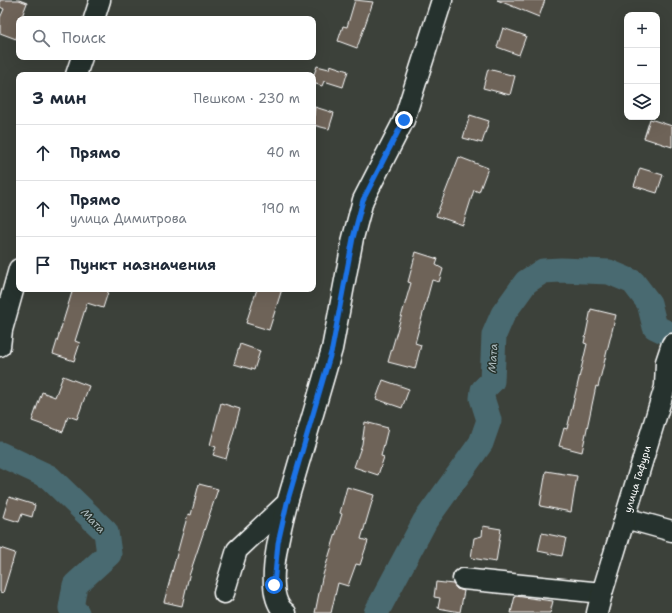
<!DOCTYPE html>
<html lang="ru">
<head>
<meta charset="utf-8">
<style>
  :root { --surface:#fff; --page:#f2f2f3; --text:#1f2937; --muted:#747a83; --line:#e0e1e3 }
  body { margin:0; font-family:"Shantell Sans",sans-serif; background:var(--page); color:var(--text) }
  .controls { position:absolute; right:12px; top:12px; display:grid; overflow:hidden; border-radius:8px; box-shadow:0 4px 16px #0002 }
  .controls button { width:36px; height:36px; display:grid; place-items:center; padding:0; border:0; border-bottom:1px solid var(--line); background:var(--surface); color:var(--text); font:20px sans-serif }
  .stop { position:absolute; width:12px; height:12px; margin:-9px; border:3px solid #1a73e8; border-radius:50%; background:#fff }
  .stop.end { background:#1a73e8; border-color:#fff; box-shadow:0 1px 4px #0008 }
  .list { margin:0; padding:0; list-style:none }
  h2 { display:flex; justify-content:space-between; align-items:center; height:52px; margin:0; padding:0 16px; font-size:17px }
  h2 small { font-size:13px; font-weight:400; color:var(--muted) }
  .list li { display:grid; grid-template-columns:26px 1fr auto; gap:12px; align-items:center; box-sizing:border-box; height:56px; padding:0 16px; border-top:1px solid var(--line) }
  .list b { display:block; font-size:15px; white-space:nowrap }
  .list p { margin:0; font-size:13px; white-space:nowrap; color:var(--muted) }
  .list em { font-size:13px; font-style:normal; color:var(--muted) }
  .icon { flex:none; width:22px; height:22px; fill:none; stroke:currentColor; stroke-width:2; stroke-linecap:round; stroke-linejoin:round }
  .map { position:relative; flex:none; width:672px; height:613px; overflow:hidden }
  .search { position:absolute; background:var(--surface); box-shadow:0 4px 16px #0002; left:16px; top:16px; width:300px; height:44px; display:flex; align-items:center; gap:10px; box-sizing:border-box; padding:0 14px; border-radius:8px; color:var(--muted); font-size:15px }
  .panel { position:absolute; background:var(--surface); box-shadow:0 4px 16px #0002; left:16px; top:72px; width:300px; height:220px; border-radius:8px }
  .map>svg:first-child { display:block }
</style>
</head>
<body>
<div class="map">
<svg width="672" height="613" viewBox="0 0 672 613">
  <rect width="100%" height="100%" fill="#3c413a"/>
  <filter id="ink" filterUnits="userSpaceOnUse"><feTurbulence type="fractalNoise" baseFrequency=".025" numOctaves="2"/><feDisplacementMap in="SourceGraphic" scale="8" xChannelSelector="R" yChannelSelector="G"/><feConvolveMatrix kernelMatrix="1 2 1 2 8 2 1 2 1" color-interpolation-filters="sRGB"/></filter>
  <g filter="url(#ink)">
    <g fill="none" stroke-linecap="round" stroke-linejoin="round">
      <g stroke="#4a6a71" stroke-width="25">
        <path d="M0,454L49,477L106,532L109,554L75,585L71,608L77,613"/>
        <path d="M376,613L425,521L481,443L489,420L482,398L483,390L492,381L494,335L503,314L526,282L543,271L561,270L609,272L633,282L649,303L655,327L672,335"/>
      </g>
    </g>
    <g fill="#6e6358" stroke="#fff">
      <path d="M0,0H19L27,3L21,19H19V31L16,39L0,33V18L4,9L0,7Z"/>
      <path d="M355,0L373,2L357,48L338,41L343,26L347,27Z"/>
      <path d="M497,0H545L539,17Z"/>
      <path d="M503,28L526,36L519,55L497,47Z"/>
      <path d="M330,65L348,71L343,87L324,81L322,86L313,83V77L317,66L329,69Z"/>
      <path d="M488,69L515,76L510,95L483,88Z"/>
      <path d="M315,107L334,113L329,129L313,125Z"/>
      <path d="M470,115L489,121L482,143L463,138Z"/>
      <path d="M650,119L672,126V147L644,138Z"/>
      <path d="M459,157L488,168L479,192L474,190L463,225L436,216Z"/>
      <path d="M640,168L663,175L657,193L634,186Z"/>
      <path d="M416,252L438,259L436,265L443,269L439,282L432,280L415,343L421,345L415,369L388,362L411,283L408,282Z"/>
      <path d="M73,289H109L103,308L87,303L75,341L80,343L74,361L53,354Z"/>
      <path d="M257,289H282L269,330L246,323Z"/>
      <path d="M591,309L616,315L598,387L596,386L582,452L559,446L564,428L567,429L587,344L584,343Z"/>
      <path d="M240,344L260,351L254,370L234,364Z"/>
      <path d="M63,376L89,386L77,419L68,416L63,432L32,421L42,392L55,397Z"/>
      <path d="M383,380L409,389L402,408L376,399Z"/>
      <path d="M221,403L240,409L226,459L213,455L216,447L210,445Z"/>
      <path d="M365,422L388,428L381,456L384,457L378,475L354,467L362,444Z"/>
      <path d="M546,471L577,476L571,512L540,506Z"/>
      <path d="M199,484L218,489L189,576L182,606L164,602L181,539L188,514L191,515Z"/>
      <path d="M347,487L374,495L361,539L368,541L360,565L356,564L348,586L338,583L331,613H315L322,578L342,514L340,513Z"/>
      <path d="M9,497L35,505L32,517L22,514L19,522L3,517Z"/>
      <path d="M483,526L501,529L496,562L471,558L474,538L482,536Z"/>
      <path d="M542,533L566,538L562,556L538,551Z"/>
      <path d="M0,548L15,553L3,593L0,592Z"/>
      <path d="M436,582L453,584L457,589L464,591L460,612L438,608L440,598L434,597Z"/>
      <path d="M515,596L553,601L550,613H511Z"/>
    </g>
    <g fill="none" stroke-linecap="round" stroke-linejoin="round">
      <g stroke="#fff" stroke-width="23">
        <g id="minor">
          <path d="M94,19L100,0"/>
          <path d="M76,75L82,57"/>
          <path d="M0,346L2,330L19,269"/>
          <path d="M625,518L672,531"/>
          <path d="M463,579L602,593"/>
          <path d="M224,593L237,550L287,503L332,349L353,238L363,200L404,120L442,0"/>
          <path d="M286,613C261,596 281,528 287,503"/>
          <path id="s1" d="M597,613L602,593L665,387L666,362L672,344"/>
        </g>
      </g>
      <use href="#minor" stroke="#26332d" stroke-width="20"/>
    </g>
  </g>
  <g fill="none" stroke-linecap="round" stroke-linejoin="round" filter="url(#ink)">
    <path stroke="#1a73e8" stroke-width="5" d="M274,585L278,543L287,503L332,349L353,238L363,200L404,120"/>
  </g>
  <g text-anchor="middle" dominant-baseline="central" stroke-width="3" stroke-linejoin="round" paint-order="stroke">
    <g font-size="10" fill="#fff" stroke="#26332d">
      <text stroke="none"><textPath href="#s1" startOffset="140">улица Гафури</textPath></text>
    </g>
    <g font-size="11" font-style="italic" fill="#aebcbf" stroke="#26332d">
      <text transform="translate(493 358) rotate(-87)">Мата</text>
      <text transform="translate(93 521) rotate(46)">Мата</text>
    </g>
  </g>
</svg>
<div class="controls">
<button>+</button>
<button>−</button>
<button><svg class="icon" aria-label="layers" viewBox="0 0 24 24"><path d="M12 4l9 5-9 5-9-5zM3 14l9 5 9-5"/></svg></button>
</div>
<div class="stop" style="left:274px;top:585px"></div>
<div class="stop end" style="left:404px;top:120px"></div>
<div class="search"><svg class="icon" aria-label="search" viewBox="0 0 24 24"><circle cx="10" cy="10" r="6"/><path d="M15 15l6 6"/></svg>Поиск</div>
<section class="panel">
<h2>3 мин<small>Пешком · 230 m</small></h2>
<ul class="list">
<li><svg class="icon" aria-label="ahead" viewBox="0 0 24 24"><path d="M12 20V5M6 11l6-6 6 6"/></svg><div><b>Прямо</b></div><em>40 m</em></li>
<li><svg class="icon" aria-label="ahead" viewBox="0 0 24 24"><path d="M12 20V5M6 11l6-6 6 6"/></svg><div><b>Прямо</b><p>улица Димитрова</p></div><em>190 m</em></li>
<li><svg class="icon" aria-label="arrive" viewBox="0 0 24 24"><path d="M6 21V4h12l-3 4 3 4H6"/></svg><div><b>Пункт назначения</b></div></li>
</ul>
</section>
</div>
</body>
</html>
